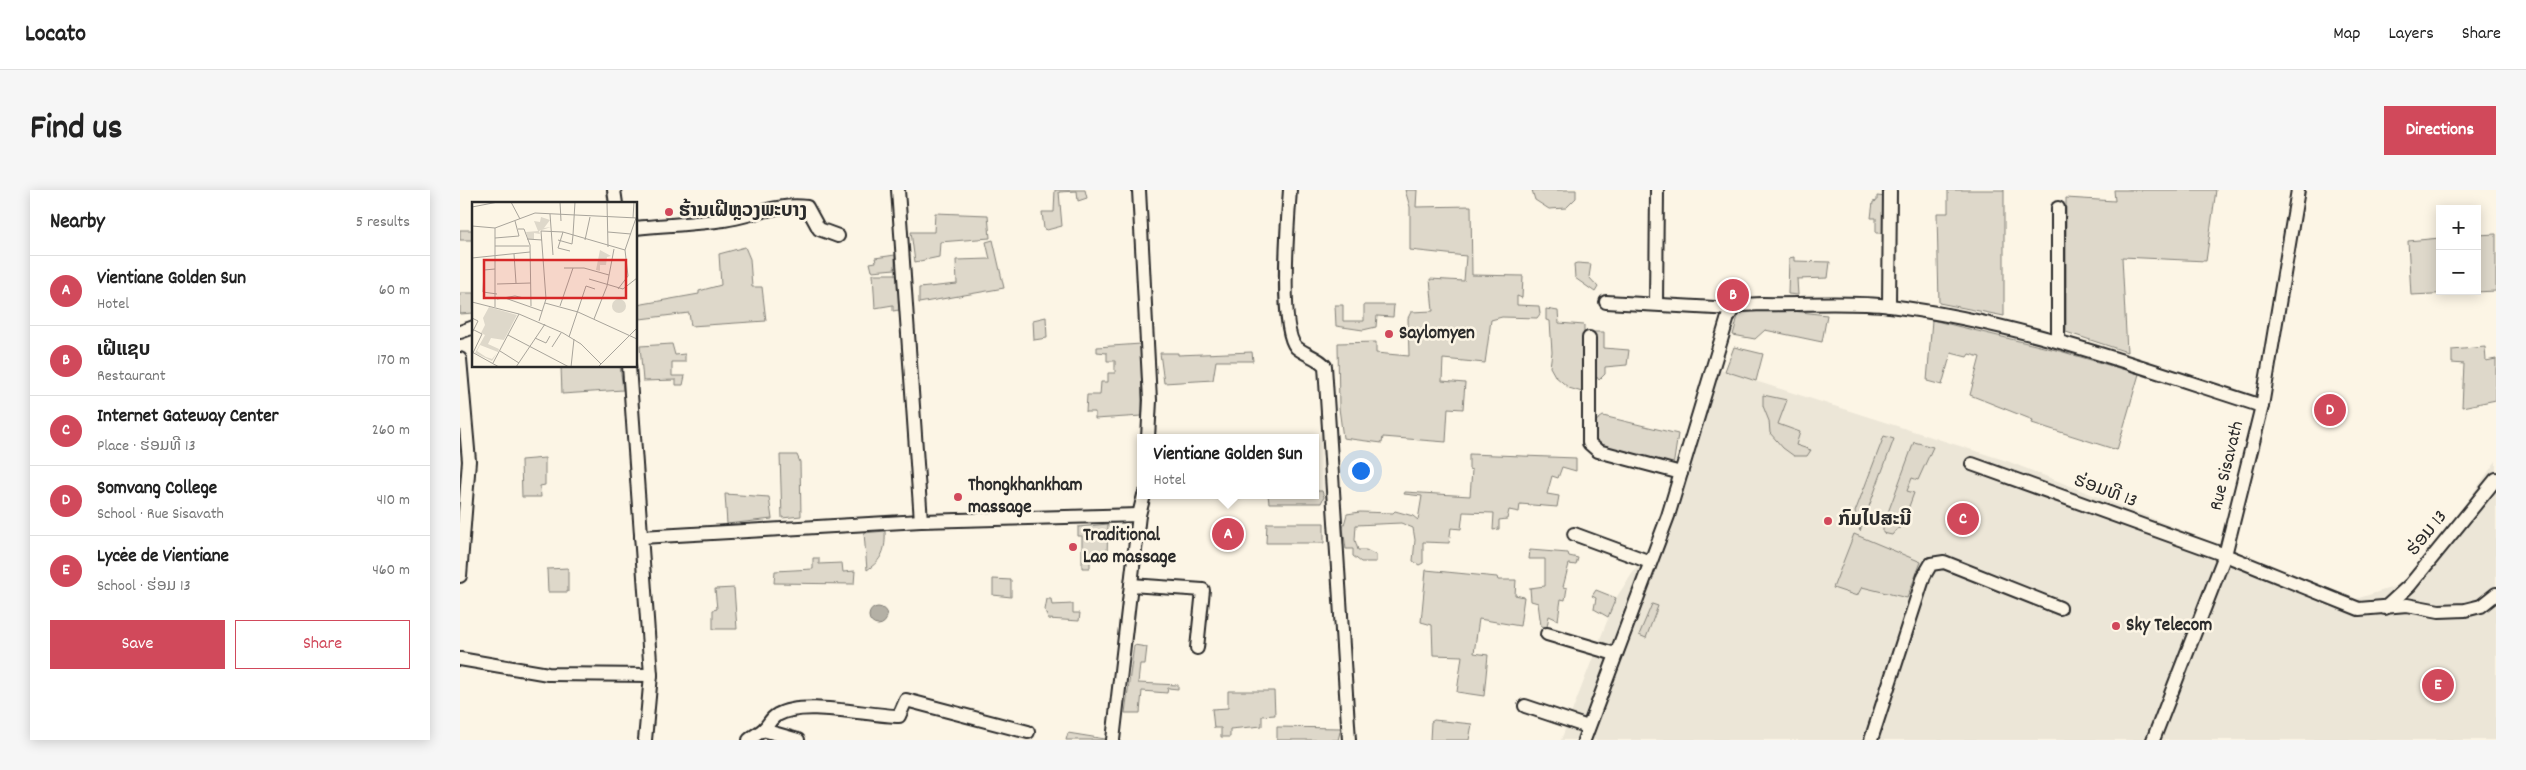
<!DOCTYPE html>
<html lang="en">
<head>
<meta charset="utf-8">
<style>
  :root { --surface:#fff; --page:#f6f6f6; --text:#222; --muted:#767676; --line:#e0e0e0; --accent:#d1495b }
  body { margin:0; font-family:Dekko,"Noto Sans Lao",sans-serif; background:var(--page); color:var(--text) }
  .controls { position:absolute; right:15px; top:15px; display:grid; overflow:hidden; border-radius:0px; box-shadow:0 2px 12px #0003 }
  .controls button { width:45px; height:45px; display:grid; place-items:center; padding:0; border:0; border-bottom:1px solid var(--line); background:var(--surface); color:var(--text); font:25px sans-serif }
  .you { position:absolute; left:900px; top:280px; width:18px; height:18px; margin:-12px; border:4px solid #fff; border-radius:50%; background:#1a73e8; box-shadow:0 0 0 8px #1a73e833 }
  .badge { display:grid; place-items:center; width:32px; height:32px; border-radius:50%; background:var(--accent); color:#fff; font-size:16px; font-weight:700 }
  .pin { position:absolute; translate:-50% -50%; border:2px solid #fff; box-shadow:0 1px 5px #0006 }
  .popup { position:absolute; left:677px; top:244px; width:182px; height:65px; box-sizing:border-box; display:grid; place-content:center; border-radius:0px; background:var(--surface); filter:drop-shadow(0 1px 4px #0005); font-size:16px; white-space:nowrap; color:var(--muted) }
  .popup b { font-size:19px; color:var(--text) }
  .popup::after { content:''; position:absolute; left:50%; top:100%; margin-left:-10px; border:10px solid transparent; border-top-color:var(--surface) }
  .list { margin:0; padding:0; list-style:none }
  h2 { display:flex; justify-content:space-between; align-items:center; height:65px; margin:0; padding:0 20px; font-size:21px }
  h2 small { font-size:16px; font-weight:400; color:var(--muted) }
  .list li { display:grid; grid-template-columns:32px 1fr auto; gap:15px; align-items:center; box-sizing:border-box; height:70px; padding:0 20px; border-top:1px solid var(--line) }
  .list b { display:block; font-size:19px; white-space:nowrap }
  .list p { margin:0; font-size:16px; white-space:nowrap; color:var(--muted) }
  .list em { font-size:16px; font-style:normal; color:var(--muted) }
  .actions { display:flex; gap:10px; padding:15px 20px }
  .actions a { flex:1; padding:11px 0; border:1px solid var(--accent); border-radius:0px; text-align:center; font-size:18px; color:var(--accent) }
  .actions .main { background:var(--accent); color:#fff }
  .map { position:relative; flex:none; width:2036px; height:550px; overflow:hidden; border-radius:0px }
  header { display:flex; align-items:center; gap:30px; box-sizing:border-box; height:70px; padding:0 25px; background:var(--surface); border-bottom:1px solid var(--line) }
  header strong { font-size:24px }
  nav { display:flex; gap:28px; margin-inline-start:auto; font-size:18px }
  .intro { display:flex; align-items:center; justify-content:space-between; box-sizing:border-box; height:120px; padding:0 30px }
  h1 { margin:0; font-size:35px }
  .button { padding:12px 22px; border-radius:0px; background:var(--accent); color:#fff; font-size:18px; font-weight:700 }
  main { display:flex; gap:30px; padding:0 30px }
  aside { flex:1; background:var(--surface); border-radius:0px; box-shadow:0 2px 12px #0003 }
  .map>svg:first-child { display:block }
</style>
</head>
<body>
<header>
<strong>Locato</strong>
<nav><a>Map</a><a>Layers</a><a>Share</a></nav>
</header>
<div class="intro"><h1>Find us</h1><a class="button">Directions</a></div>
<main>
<aside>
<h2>Nearby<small>5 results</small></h2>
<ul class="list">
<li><span class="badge">A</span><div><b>Vientiane Golden Sun</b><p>Hotel</p></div><em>60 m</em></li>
<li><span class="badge">B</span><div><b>ເຝີແຊບ</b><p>Restaurant</p></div><em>170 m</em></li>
<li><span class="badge">C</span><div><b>Internet Gateway Center</b><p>Place · ຮ່ອມທີ 13</p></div><em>260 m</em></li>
<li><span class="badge">D</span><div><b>Somvang College</b><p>School · Rue Sisavath</p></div><em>410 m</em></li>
<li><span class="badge">E</span><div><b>Lycėe de Vientiane</b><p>School · ຮ່ອມ 13</p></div><em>460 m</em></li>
</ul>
<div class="actions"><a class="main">Save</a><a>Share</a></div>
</aside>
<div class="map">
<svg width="2036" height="550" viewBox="0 0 2036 550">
  <rect width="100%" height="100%" fill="#fcf5e5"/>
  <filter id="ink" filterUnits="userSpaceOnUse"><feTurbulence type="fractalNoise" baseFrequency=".02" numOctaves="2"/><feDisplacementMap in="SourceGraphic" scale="10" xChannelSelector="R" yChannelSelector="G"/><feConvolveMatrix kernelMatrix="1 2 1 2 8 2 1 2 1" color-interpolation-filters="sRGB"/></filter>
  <g filter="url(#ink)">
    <path fill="#ece6d7" d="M1248,176L1547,271L1896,409L1940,395L1989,337L2036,271V550H1101L1156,408L1198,345Z"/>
    <g fill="#ded8ca" stroke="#84827a">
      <path d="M595,0H625L627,8L618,11L617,1L599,2L602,36L587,40L584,39L582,22H594Z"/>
      <path d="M945,0H957L956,17L1011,16L1012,85L1063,86L1062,108L1057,106V115L1079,116L1080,124L1077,128L1042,127L1031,130L1025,173L983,169L982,191L1005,193L1003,219L988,218L986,252L923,247L922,253L883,248L879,218L878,153L916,152V163L949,166L948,128L951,122L973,121L970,89L1004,91L1006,66L950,60V17Z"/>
      <path d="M1072,0H1116V8L1106,18L1089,19L1075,10Z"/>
      <path d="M1488,0H1544V126L1479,113L1477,23H1488Z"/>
      <path d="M1654,0H1756L1746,71L1662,67L1667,162L1606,142V8L1655,11Z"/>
      <path d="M1417,6L1426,7L1425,43H1416V28H1411L1413,12L1417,11Z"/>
      <path d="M475,23L528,25L530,48L480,52L479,67L455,72L451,42H474Z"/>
      <rect x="0" y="40" width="14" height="10"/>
      <path d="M2036,44V101L1951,105L1948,51L1980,48V101H2017V45Z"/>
      <path d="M533,50L544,98L459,113V98L497,94L496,70L530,69L526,52Z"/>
      <path d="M285,57L290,69L292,97H302L306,131L231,136L229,123L180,129L177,115L239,104V101L261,95L259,64Z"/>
      <path d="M435,65V79L412,81L410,73L416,72L415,68Z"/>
      <path d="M1334,67V71L1370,72L1368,88L1337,89L1338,105L1328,104L1329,68Z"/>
      <path d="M1117,73L1131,74L1129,87L1138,97L1135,102L1115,88L1114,74Z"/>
      <path d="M413,84H438L439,120L433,121V115L415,118Z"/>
      <path d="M0,103H14V123L0,124Z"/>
      <path d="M875,115H883V131H904V115H934L933,127L917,126L916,137L903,140L876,136Z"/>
      <path d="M1297,117L1367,125L1362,152L1305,140L1295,149L1273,145L1279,122Z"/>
      <path d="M1086,119L1098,121L1099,133L1124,135V142H1144V158L1169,160L1167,175L1145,177V184L1139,190L1127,174L1126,195L1122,202L1109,198L1095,186L1090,177L1092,162L1090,131L1086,130Z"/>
      <path d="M586,127L587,148L574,150L573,130Z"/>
      <path d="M1472,130L1600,161L1679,184L1657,260L1572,233L1573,230L1510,205L1520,167L1509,164L1507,167L1491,163L1482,195L1467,191Z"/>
      <path d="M212,154L215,165L225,164V172H212V186H225L223,195H216V190L183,191L180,156Z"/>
      <path d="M681,154L682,226L635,229V222H626L627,205H640L641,192H648V183H655V171H647V163L637,162V157Z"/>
      <path d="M1274,157L1303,164L1296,191L1265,181Z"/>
      <path d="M2025,157L2026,171L2036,169V210L2002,217L2004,174L1992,173V160Z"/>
      <path d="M792,162L793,171H756L753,190L704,193L700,163H718V165Z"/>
      <path d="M101,176H160L163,200L102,204Z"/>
      <path d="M1303,205L1327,210L1318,234L1340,242L1336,255L1351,260L1347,266H1334L1323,258L1310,243L1309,231L1303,216Z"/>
      <path d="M1143,226L1218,244L1213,277L1142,260L1135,247L1136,231Z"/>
      <path d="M1424,246L1434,249L1400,341L1395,322Z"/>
      <path d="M1454,252L1473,257L1458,290L1452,288L1447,301L1454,303L1441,338L1437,339L1432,345L1423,343V336Z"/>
      <path d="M1009,264L1116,268V281L1102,277L1098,288L1092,286L1087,304L1099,306L1097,317L1060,314L1059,322L1049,320L1047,329L1039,330V339L1033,340L1034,323L1003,322L1001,339L991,338L989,353L963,352V373L959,375L953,371L955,350L953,338L941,333L896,335L895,350L898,360H906L916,365V372H901L893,366V359H886L883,338L887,324L900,322L933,323L935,321L953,326L958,330L962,306L944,304L945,302L1010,306L1012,280L1009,279Z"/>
      <path d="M320,265H337L340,272L341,326L322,328Z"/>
      <path d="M85,268V295L80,296L81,307H62L61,270Z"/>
      <path d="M856,301H862L864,307L861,313H809L808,305H856Z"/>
      <path d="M265,304L309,307L312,329L267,334Z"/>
      <path d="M807,333H864V353H806Z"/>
      <path d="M648,334L647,366L630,365V378H622V346H618V337Z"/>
      <path d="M425,341C426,360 422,370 407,380L404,343Z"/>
      <path d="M1394,344L1461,372L1447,408L1402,397L1397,406L1373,398Z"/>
      <path d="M1070,360L1108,363L1109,366L1118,368L1116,375L1109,374L1103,397L1107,398L1105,410L1101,409L1098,430L1089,426L1087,437L1081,436L1078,413L1071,411L1070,398L1085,396V369H1069Z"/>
      <path d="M353,368H359V374L382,373L383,382L395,381L394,394L314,393L315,381L353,379Z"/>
      <path d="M108,378V402H88L87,379Z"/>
      <path d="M966,380L1037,387L1038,390H1056L1055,405L1064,407L1060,436L1019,429L1014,463L1028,465L1024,506L997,502L1002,466L973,465L972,435L961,432Z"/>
      <path d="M533,389L551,390V407L533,405Z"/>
      <path d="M274,398L277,439H253V420L257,419L255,399Z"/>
      <path d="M1136,400L1156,408L1148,427L1134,419L1136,408L1132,406Z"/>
      <path d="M587,409H591L592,415L613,414V423H620L619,431L588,429L585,420Z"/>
      <path d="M1192,414L1198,416L1186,448L1179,445Z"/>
      <path d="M674,455L687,457L685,474H680L678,493L718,495V499L708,498L707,503L682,501L680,523H665Z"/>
      <path d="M768,501H814L815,525L802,526V536L770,539V547H761V538H754L752,519L768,518Z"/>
      <path d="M974,530L1012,534L1009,550H970L971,532Z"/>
      <path d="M817,537L881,538L878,550H817Z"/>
      <path d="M608,543L645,549V550H606Z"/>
    </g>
    <circle fill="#b4b0a5" stroke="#7d7b74" cx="418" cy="426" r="9"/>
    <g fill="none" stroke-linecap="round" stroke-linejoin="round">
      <g stroke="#2b2b2b" stroke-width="16">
        <g id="street">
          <path d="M154,0L156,14"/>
          <path d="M438,0L461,331"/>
          <path d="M679,0L690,210L688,248"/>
          <path d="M830,0C828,27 819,139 836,157C845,165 858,167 865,176L889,550"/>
          <path d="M1598,18V151"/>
          <path d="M176,38C205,35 235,34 264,30C292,26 318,13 347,17L359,39L378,46"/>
          <path d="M1146,112L1273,119L1282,115L1302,114C1343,115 1390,111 1430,116C1558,132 1680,177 1802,216"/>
          <path d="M1196,114L1197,0"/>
          <path d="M1429,116L1430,0"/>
          <path d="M0,142L14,137"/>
          <path d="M1129,148V253L1138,261L1221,283"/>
          <path d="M0,169L9,271L0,386"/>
          <path d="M169,176L191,485L185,550"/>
          <path d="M1512,274L1765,365L1899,419L1947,415L1979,421L2005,420L2021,416L2036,404"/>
          <path d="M1114,344L1190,372"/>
          <path d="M181,347L461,331L679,325"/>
          <path d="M671,395L743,400L737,458"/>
          <path d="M1925,418L1950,395L2036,289"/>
          <path d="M1087,444L1155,464"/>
          <path d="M0,469L88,484L191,485"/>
          <path d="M1065,516L1128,537"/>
          <path d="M303,540L338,550"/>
          <path d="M289,550C294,545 300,543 304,539C309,534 311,528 317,525C344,509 408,526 439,526L446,510L568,542"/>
          <path d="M653,550L679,325L684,305"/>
          <path d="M1124,550L1208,326L1268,127L1273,119"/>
          <path d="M1411,550L1464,386L1471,374L1484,372L1600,418"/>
          <path d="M1693,550L1765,365L1802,216L1838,0"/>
        </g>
      </g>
      <use href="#street" stroke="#fcf5e5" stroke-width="12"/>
    </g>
  </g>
  <g fill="#d1495b" stroke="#fcf5e5" stroke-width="2">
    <circle cx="209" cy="22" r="5"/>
    <circle cx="929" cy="144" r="5"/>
    <circle cx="498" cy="307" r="5"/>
    <circle cx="1368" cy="331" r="5"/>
    <circle cx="613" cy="357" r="5"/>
    <circle cx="1656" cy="436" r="5"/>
  </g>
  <g text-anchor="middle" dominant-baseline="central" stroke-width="5" stroke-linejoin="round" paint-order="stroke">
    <g font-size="19" font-weight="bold" fill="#2b2b2b" stroke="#fcf5e5" text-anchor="start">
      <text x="219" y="22">ຮ້ານເຝີຫຼວງພະບາງ</text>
      <text x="939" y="144">Saylomyen</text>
      <text x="508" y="296">Thongkhankham<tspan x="508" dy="22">massage</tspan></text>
      <text x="1378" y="331">ກົມໄປສະນີ</text>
      <text x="623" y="346">Traditional<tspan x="623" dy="22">Lao massage</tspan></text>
      <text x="1666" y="436">Sky Telecom</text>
    </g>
    <g font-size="19" fill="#2b2b2b" stroke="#fcf5e5">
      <text transform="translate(1768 276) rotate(-76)">Rue Sisavath</text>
      <text transform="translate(1645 302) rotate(20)">ຮ່ອມທີ 13</text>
      <text transform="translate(1968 344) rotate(-51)">ຮ່ອມ 13</text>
    </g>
  </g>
  <g transform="translate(12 12)">
    <rect width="165" height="165" fill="#fcf5e5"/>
    <path d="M69,15L78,18L72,26L79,25L67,29L68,32L62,31V37H56L54,30L66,29L62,19L68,20ZM128,48L139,54L135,55L134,63H128V69L124,68ZM140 104a7 7 0 1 1 14 0a7 7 0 1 1-14 0ZM17,105L45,113L32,138L19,136L16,142L27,147L26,150L8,143L5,149L14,155L20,157L25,151L20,159L3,151L13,133L9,131L13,123L11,116Z" fill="#ded8ca"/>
    <path fill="none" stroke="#a8a49b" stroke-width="1" d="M39,0L48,17M88,0L89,19M135,0L136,45M0,5L26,0M78,12L81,53M161,16L162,0M0,24L23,26L63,11L165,16M46,27H52L58,43L59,104M91,30L86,46L98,49M136,30L159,32M101,33L103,0M23,36L47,34L43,19M55,37L70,38M86,38L100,42L101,33M113,38L118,15M23,44H57M153,48L164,16M42,52L44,81M0,56L58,50M92,66H112L137,73M23,67L12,68L11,90L25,92M117,77L151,87L165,76M25,82L59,81M146,87L156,74L153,48M33,96L70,109M25,97L43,94L52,96M0,100L47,112L91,131L109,142L129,162M73,101L106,110L165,137M88,104L101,66M23,105V26M0,116L6,119L0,131M122,117L135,84L142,47M67,119L74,97L69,29L91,30L153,48M0,127L10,132L0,153M36,133L97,165M97,135L114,84L123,87M63,136L74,141L78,134M80,145L89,131M28,149L47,161M0,150L27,165M21,161L47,112M44,165L73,122M99,165L102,137M126,165L165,126"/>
    <path fill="#d62828" fill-opacity="0.15" stroke="#d62828" stroke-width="2.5" d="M12,58H154V96H12Z"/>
    <rect width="165" height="165" fill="none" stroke="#2b2b2b" stroke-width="2.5"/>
  </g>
</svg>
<div class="controls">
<button>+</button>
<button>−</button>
</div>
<div class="you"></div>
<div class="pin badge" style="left:768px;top:344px">A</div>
<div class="popup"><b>Vientiane Golden Sun</b>Hotel</div>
<div class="pin badge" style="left:1273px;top:105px">B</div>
<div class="pin badge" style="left:1503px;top:329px">C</div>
<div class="pin badge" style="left:1870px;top:220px">D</div>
<div class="pin badge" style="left:1978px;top:495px">E</div>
</div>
</main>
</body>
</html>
